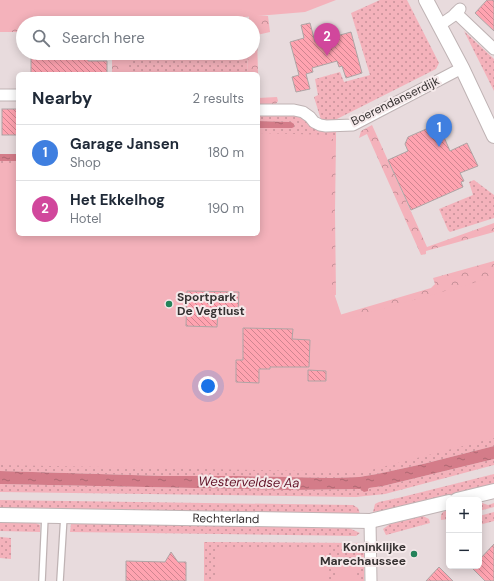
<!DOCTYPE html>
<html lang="en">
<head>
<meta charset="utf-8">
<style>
  :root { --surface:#fff; --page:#f6f6f7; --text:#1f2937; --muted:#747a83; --line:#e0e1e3; --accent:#b45309 }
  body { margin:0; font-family:"DM Sans",sans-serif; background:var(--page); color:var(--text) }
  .controls { position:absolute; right:12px; bottom:12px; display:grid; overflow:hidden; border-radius:6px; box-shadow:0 2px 10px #0003 }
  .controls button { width:36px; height:36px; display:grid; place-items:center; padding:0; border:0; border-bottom:1px solid var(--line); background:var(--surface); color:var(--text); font:20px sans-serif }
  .you { position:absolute; left:208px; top:386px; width:14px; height:14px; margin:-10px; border:3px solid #fff; border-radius:50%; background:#1a73e8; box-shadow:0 0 0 6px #1a73e833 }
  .badge { display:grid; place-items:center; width:26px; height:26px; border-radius:50%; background:var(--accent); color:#fff; font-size:13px; font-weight:700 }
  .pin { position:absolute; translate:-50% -33px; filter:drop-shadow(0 1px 2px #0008) }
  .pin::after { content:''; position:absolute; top:21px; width:14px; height:12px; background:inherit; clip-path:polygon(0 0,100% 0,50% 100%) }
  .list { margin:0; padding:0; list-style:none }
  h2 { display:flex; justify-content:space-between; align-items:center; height:52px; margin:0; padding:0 16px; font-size:17px }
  h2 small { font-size:13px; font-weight:400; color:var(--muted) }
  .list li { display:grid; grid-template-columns:26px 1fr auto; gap:12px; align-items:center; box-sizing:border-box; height:56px; padding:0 16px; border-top:1px solid var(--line) }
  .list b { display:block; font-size:15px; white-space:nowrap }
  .list p { margin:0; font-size:13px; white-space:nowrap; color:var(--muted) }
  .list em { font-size:13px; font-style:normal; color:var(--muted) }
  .icon { flex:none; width:22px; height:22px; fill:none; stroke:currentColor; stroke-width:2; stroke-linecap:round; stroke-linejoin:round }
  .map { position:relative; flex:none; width:494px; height:581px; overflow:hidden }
  .search { position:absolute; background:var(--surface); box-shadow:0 2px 10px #0003; left:16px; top:16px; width:244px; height:44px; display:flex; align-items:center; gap:10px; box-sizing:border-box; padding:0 14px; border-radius:22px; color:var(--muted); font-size:15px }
  .panel { position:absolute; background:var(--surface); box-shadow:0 2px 10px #0003; left:16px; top:72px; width:244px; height:164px; border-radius:6px }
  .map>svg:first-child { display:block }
</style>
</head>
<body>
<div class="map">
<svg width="494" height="581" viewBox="0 0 494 581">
  <defs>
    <pattern id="grass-dots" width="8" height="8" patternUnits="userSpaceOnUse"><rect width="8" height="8" fill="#f4b2bb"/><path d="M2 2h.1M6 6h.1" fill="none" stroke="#c69199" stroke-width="1.8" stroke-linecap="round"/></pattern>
    <pattern id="forest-crowns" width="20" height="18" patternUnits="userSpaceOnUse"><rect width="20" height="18" fill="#f4b2bb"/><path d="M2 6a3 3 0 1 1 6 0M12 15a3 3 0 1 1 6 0" fill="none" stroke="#c69199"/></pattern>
    <pattern id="water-ripples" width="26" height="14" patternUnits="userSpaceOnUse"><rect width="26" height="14" fill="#d47c89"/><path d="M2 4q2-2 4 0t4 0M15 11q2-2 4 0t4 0" fill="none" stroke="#ad6671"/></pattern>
    <pattern id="building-back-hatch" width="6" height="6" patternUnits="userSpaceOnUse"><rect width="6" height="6" fill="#ffa3b0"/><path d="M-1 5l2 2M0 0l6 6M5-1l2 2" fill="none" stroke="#cf8590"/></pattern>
  </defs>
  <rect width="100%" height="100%" fill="#e8dbdd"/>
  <g fill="url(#grass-dots)">
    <path d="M380,0H407L439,63L436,69L331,122L321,120L314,97L318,95L315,79L340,72L344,82L370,75L351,13Z"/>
    <path d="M464,31L494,59V91Z"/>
    <path d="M129,53H248L247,74H129Z"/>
    <path d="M258,114H293L301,116L313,127L318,130L336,132V139L258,136V128H292L291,122L258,121Z"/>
    <rect x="0" y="161" width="18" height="7"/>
    <path d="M474,180L494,195V218L450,232L448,230L439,209L473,195L469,182Z"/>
    <path d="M494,434V446L423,464L377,474L359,477L332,478L237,476H164L0,471V461Z"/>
    <path d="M494,459V465L385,494L356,497L0,492V484L291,490L360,489L363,490L369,488L383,486Z"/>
    <path d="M494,474V484L408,506L373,512L375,504L379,502L398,498Z"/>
    <path d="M0,500L353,505L358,508L360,514L0,509Z"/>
    <path d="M479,502L488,505L494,503V507L479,511Z"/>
    <path d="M449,510V519L441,520C440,513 443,511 449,510Z"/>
    <path d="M494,512V521L479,525V516Z"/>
    <path d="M423,516L429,519L430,523L386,535L383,529L390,524Z"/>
    <path d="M0,522L36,523L40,525V532L0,531Z"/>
    <path d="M75,523L349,528L360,533L356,536L70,532L71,524Z"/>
    <path d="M0,537L11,538V559L0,558Z"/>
    <path d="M204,542L364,543V581H356L355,559H337V581H328V549H217V581H204Z"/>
  </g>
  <g fill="url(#forest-crowns)">
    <path d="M249,15L268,16L270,32L257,35L258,74H247L248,53H253V23H249Z"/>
    <path d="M0,20L23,23V32H0Z"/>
    <rect x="112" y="53" width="17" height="21"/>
    <path d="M258,92V98L277,97L278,101L275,105H258Z"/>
    <path d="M372,125L427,247L494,223V232L426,251V254L421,255L367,134L359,138L361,131Z"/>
    <path d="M258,136L336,139L335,212L336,295L331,296Z"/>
    <path d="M494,261V283L310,331L319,321L431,288L435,284L433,278Z"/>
  </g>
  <g fill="#f4b2bb">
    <path d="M0,0H336L305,12L174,23H23V27H0Z"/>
    <path d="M258,133L331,135L332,287L343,320L494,277V438L363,472L0,465V164H18V234H258Z"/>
    <rect x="217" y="549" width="111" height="32"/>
    <rect x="337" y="559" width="19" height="22"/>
  </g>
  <g fill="url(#water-ripples)">
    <path d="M258,121L291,122L294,124V127L292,128H258Z"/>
    <rect x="0" y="154" width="18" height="7"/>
    <path d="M494,446V459L383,486L369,488L368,489V491L364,492L360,489L291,490L0,484V471L164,476H237L332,478L359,477L377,474L423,464Z"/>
  </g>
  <g fill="url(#building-back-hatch)" stroke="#afa4a5">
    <path d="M487,0H494V31L475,13Z"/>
    <path d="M310,23L315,42L351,32L362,73L346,78L342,66L339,67L337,61L312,68L313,72L306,74L310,89L296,92L292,77L299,75L290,42L304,38L301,25Z"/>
    <path d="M31,55H88V61H107V74H31Z"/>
    <rect x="2" y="109" width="15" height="26"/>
    <path d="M433,126L440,128L450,151L467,143L478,166L460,173L464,181L461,182L463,187L411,210L388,160L408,151L405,144L408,137Z"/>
    <path d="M187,291L239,292L238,312H218L217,327L186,326Z"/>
    <path d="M243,328L293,329L292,339L310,340L309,367H270V369H259V383L236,382V360H243Z"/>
    <path d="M308,370L326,371V381H308Z"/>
    <path d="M494,544V581H485L470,566H479V560Z"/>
    <path d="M171,552L178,562H186V581H126V561L165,562Z"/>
    <path d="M439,567L453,581H426Z"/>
  </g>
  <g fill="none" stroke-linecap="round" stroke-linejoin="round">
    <g stroke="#bfb3b4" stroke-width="8">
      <g id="service">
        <path d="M42,581L45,516"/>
        <path d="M60,581L64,516"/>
      </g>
    </g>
    <g stroke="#bfb3b4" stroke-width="13">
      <g id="minor">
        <path d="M456,13L494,49"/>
        <path d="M440,25L453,16L460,9"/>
        <path d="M0,95H18"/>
        <path d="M258,110H294L303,112L310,117L314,122L320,125L326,126L353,125L462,68"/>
        <path d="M370,521L371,581"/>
      </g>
    </g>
    <g stroke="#bfb3b4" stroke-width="16">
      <g id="tertiary">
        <path d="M426,0L462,68L494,136"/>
        <path d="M457,500L494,491"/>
        <path id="s1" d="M0,515L370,521L449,502"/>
      </g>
    </g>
    <use href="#service" stroke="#fff" stroke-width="5.5"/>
    <use href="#minor" stroke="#fff" stroke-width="11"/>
    <use href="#tertiary" stroke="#fff" stroke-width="14"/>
  </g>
  <g fill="#24835a" stroke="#f5e9ea" stroke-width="1.5">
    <circle cx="169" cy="304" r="4"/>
    <circle cx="414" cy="554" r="4"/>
  </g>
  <g text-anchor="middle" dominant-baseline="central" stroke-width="4" stroke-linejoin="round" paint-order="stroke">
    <g font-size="12" fill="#363232" stroke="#f5e9ea">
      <text transform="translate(395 101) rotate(-26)">Boerendanserdijk</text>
      <text stroke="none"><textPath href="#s1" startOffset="226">Rechterland</textPath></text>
    </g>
    <g font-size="12" font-weight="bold" fill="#363232" stroke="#f5e9ea" text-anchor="start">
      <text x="177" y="297">Sportpark<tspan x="177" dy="14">De Vegtlust</tspan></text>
      <text x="406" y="547" text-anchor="end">Koninklijke<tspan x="406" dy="14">Marechaussee</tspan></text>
    </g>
    <g font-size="13" font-style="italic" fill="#621328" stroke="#f5e9ea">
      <text transform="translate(249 482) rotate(1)">Westerveldse Aa</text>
    </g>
  </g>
</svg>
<div class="controls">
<button>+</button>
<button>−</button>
</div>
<div class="you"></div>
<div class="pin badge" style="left:439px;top:147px;background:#3f7fe0">1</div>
<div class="pin badge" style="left:327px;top:56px;background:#d1479c">2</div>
<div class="search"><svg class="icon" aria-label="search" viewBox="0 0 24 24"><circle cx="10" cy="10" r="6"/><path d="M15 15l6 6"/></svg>Search here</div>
<section class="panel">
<h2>Nearby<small>2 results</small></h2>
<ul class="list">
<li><span class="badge" style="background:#3f7fe0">1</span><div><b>Garage Jansen</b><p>Shop</p></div><em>180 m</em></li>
<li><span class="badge" style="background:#d1479c">2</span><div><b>Het Ekkelhog</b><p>Hotel</p></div><em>190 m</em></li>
</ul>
</section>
</div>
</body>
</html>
